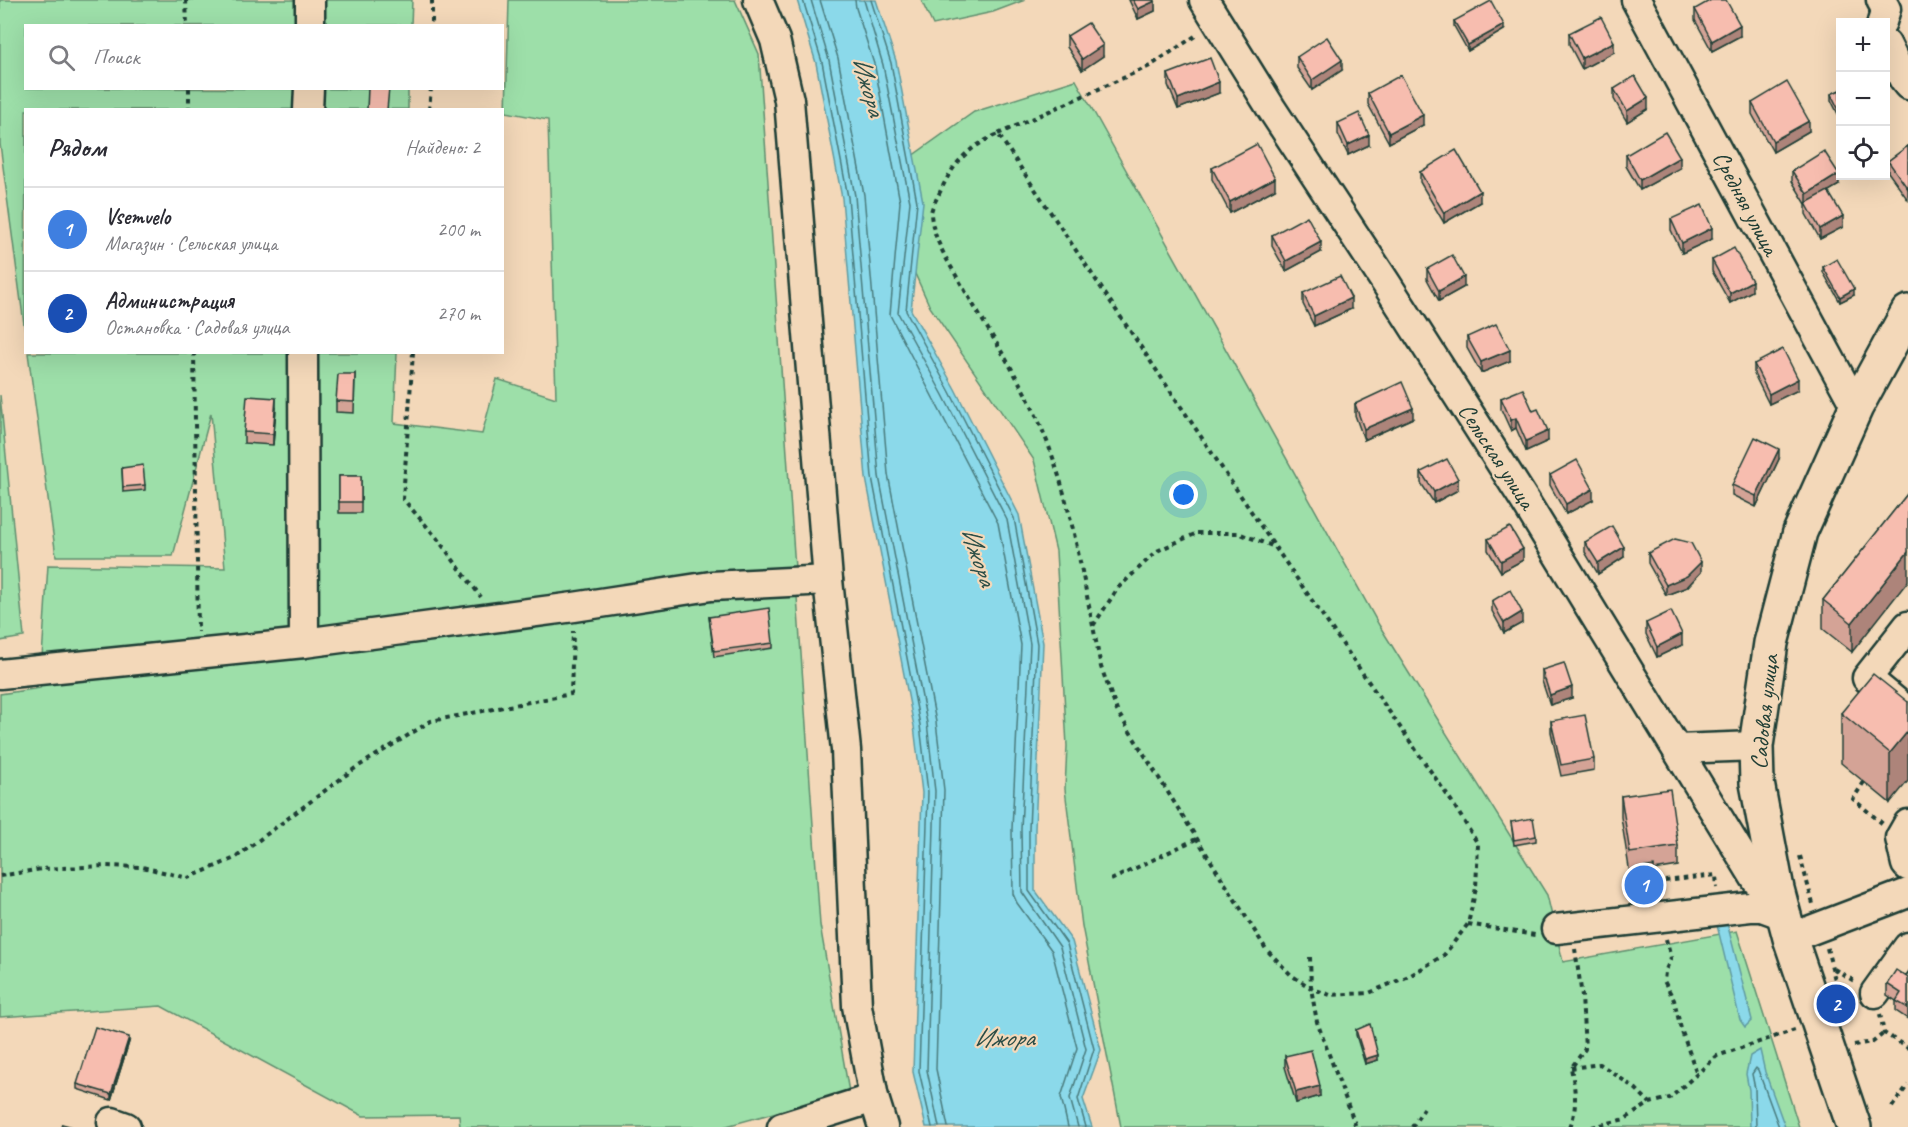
<!DOCTYPE html>
<html lang="ru">
<head>
<meta charset="utf-8">
<style>
  :root { --surface:#fff; --page:#f2f2f3; --text:#2b2b33; --muted:#7c7c81; --line:#e1e1e2; --accent:#7c3aed }
  body { margin:0; font-family:Caveat,sans-serif; background:var(--page); color:var(--text) }
  .controls { position:absolute; right:18px; top:18px; display:grid; overflow:hidden; border-radius:0px; box-shadow:0 6px 24px #0002 }
  .controls button { width:54px; height:54px; display:grid; place-items:center; padding:0; border:0; border-bottom:2px solid var(--line); background:var(--surface); color:var(--text); font:30px sans-serif }
  .you { position:absolute; left:1184px; top:495px; width:21px; height:21px; margin:-15px; border:4px solid #fff; border-radius:50%; background:#1a73e8; box-shadow:0 0 0 9px #1a73e833 }
  .badge { display:grid; place-items:center; width:39px; height:39px; border-radius:50%; background:var(--accent); color:#fff; font-size:20px; font-weight:700 }
  .pin { position:absolute; translate:-50% -50%; border:3px solid #fff; box-shadow:0 2px 6px #0006 }
  .list { margin:0; padding:0; list-style:none }
  h2 { display:flex; justify-content:space-between; align-items:center; height:78px; margin:0; padding:0 24px; font-size:26px }
  h2 small { font-size:20px; font-weight:400; color:var(--muted) }
  .list li { display:grid; grid-template-columns:39px 1fr auto; gap:18px; align-items:center; box-sizing:border-box; height:84px; padding:0 24px; border-top:2px solid var(--line) }
  .list b { display:block; font-size:22px; white-space:nowrap }
  .list p { margin:0; font-size:20px; white-space:nowrap; color:var(--muted) }
  .list em { font-size:20px; font-style:normal; color:var(--muted) }
  .icon { flex:none; width:33px; height:33px; fill:none; stroke:currentColor; stroke-width:2; stroke-linecap:round; stroke-linejoin:round }
  .map { position:relative; flex:none; width:1908px; height:1127px; overflow:hidden }
  .search { position:absolute; background:var(--surface); box-shadow:0 6px 24px #0002; left:24px; top:24px; width:480px; height:66px; display:flex; align-items:center; gap:15px; box-sizing:border-box; padding:0 21px; border-radius:0px; color:var(--muted); font-size:22px }
  .panel { position:absolute; background:var(--surface); box-shadow:0 6px 24px #0002; left:24px; top:108px; width:480px; height:246px; border-radius:0px }
  .map>svg:first-child { display:block }
</style>
</head>
<body>
<div class="map">
<svg width="1908" height="1127" viewBox="0 0 1908 1127">
  <rect width="100%" height="100%" fill="#f3d8b9"/>
  <filter id="ink" filterUnits="userSpaceOnUse"><feTurbulence type="fractalNoise" baseFrequency=".0167" numOctaves="2"/><feDisplacementMap in="SourceGraphic" scale="12" xChannelSelector="R" yChannelSelector="G"/><feConvolveMatrix kernelMatrix="1 2 1 2 8 2 1 2 1" color-interpolation-filters="sRGB"/></filter>
  <g filter="url(#ink)">
    <g fill="#9ddfa9" stroke="#5e8e6e" stroke-width="1.5">
      <path d="M0,0H412L411,25L26,26V88L408,89V109L26,110L25,332L0,144Z"/>
      <path d="M509,0H735L759,54L820,925L849,1092L723,1127H460L459,1115L363,1116L161,1006L0,1017V694L40,688L48,565L225,568L211,413L173,556H56L28,353H397L394,423L482,434L497,379L556,398L548,120L506,112Z"/>
      <path d="M921,0H1025L993,12L933,25Z"/>
      <path d="M1076,80L1379,625L1547,895L1563,962L1737,931L1799,1127H1121L1082,926L1065,789L1067,746L1056,551L1034,460L930,307L874,183L974,112Z"/>
      <path d="M0,395L24,637L0,641Z"/>
    </g>
    <g fill="#8bd9ea" stroke="#609ba1" stroke-width="1.5">
      <path d="M797,0H876L896,61L923,202L911,310L955,389L1019,515L1043,643L1035,829V890L1072,941L1101,1050L1083,1099L1092,1127H926L913,1072L922,793L914,726L866,478L842,198L816,63Z"/>
      <path d="M1726,919L1752,1020L1745,1027L1740,1020L1716,921Z"/>
      <path d="M1760,1050L1765,1072L1785,1127H1750L1749,1090L1746,1074L1750,1056Z"/>
    </g>
    <g fill="none" stroke-linecap="round" stroke-linejoin="round">
      <g stroke="#4a7b7d" stroke-width="1.5">
        <path d="M803,0L822,62L848,197L872,477L920,725L928,792L919,1071L932,1127"/>
        <path d="M811,0L829,60L855,196L879,476L927,723L935,791L927,1070L939,1127"/>
        <path d="M820,0L838,58L864,195L888,474L936,722L944,790L936,1069L948,1127"/>
        <path d="M855,0L856,8L875,67L900,202L890,315L998,523L1021,645L1012,829L1013,894L1017,903L1052,951L1077,1048L1061,1097L1068,1127"/>
        <path d="M864,0L883,65L910,202L898,313L943,395L1007,520L1030,644L1021,829L1022,892L1060,947L1086,1049L1070,1098L1078,1127"/>
        <path d="M871,0L891,63L917,202L906,311L950,392L1014,518L1037,644L1029,829V891L1067,944L1094,1049L1078,1099L1086,1127"/>
        <path d="M1756,1127L1755,1089L1752,1074L1756,1068L1758,1070L1779,1127"/>
      </g>
      <g stroke="#1f3d34" stroke-width="33">
        <g id="minor">
          <path d="M758,0L775,40L789,100L828,580L846,750L857,1006L874,1098L883,1127"/>
          <path d="M1204,0L1271,108L1386,283L1525,501L1757,881L1784,915"/>
          <path d="M1636,0L1856,407"/>
          <path d="M1881,0L1886,9L1882,22"/>
          <path d="M310,26V0"/>
          <path d="M1886,44L1904,80L1908,85"/>
          <path d="M308,110L309,88"/>
          <path d="M303,352L304,643"/>
          <path d="M1908,626L1867,678L1908,712"/>
          <path d="M0,674L304,643L574,607L711,586L828,580"/>
          <path d="M1677,749L1756,746"/>
          <path d="M1908,824L1900,838L1906,864L1908,866"/>
          <path d="M1556,929L1750,907H1762L1784,915"/>
          <path d="M1790,938L1908,893"/>
          <path d="M1875,993L1908,947"/>
          <path d="M112,1122L126,1127"/>
          <path d="M782,1127L874,1098"/>
        </g>
      </g>
      <g stroke="#1f3d34" stroke-width="38">
        <path id="major" d="M1854,1127L1790,938L1777,889L1757,783L1756,746L1771,643L1800,532L1856,407L1908,312"/>
      </g>
      <g stroke="#1f3d34" stroke-width="4" stroke-dasharray="4.5 4.5" stroke-linecap="butt">
        <path d="M186,0L187,26"/>
        <path d="M432,0V26"/>
        <path d="M189,88V110"/>
        <path d="M429,110L431,88"/>
        <path d="M998,134L1150,66L1198,34"/>
        <path d="M194,352L198,632"/>
        <path d="M413,352L403,499L436,537L481,597"/>
        <path d="M1197,533H1238L1275,547L1452,802L1478,844L1476,888L1468,924L1444,955L1411,975L1369,993L1330,995L1311,988L1291,975L1266,949L1117,711L1101,667L1093,626L1118,588L1157,551Z"/>
        <path d="M1093,626C1078,553 1066,478 1034,411C1014,369 987,329 964,289C951,266 933,241 931,214C931,208 936,200 939,194C954,162 966,149 998,134L1275,547"/>
        <path d="M1864,782L1853,799L1883,824"/>
        <path d="M1800,856L1813,904"/>
        <path d="M0,876L41,869L106,866L142,867L188,878L235,858L354,769L431,721L571,694L573,631"/>
        <path d="M1111,880L1196,839"/>
        <path d="M1665,881L1716,875L1717,888"/>
        <path d="M1468,924L1535,935"/>
        <path d="M1666,939L1671,958L1665,972L1664,981L1674,1000L1681,1029L1697,1074"/>
        <path d="M1827,948L1839,996"/>
        <path d="M1310,957L1311,988L1317,1022L1356,1127"/>
        <path d="M1834,969L1856,982"/>
        <path d="M1880,1014L1884,1033L1908,1048"/>
        <path d="M1854,1045L1873,1042L1884,1033"/>
        <path d="M1571,1068L1600,1064L1636,1089L1650,1103"/>
        <path d="M1892,1107L1908,1085"/>
        <path d="M1412,1127L1425,1107"/>
        <path d="M1570,1127C1578,1107 1575,1088 1571,1068L1585,1049L1582,996L1575,949"/>
        <path d="M1592,1127L1625,1119L1650,1103L1670,1098L1717,1056L1795,1030"/>
      </g>
      <use href="#minor" stroke="#f3d8b9" stroke-width="28"/>
      <use href="#major" stroke="#f3d8b9" stroke-width="33"/>
    </g>
    <g fill="#d4a396" stroke="#1f3d34" stroke-width="1.5">
      <path d="M1129,0H1154L1155,11L1138,19Z"/>
      <path d="M1695,9L1740,36L1712,51L1695,20Z"/>
      <path d="M1454,21L1504,30L1468,51L1454,26Z"/>
      <path d="M1569,33L1614,52L1582,69L1569,44Z"/>
      <path d="M1067,36L1103,56L1082,70L1067,47Z"/>
      <path d="M1297,57L1342,70L1312,90L1297,68Z"/>
      <path d="M1168,74L1219,93L1178,109L1168,85Z"/>
      <path d="M1614,89L1648,109L1627,122L1614,99Z"/>
      <path d="M1840,90V118L1831,100V94Z"/>
      <path d="M1368,93L1423,125L1389,143L1368,104Z"/>
      <path d="M1752,103L1809,131L1773,152L1752,114Z"/>
      <path d="M1338,123L1369,145L1348,155L1338,134Z"/>
      <path d="M1908,146V200L1888,172V161Z"/>
      <path d="M1626,155L1680,168L1640,190L1626,166Z"/>
      <path d="M1212,168L1275,189L1230,213L1212,179Z"/>
      <path d="M1792,171L1839,185L1828,191L1843,227L1820,239L1806,214V204L1792,181Z"/>
      <path d="M1420,172L1480,202L1444,223L1420,182Z"/>
      <path d="M1671,219L1712,239L1682,253L1671,230Z"/>
      <path d="M1272,235L1321,252L1286,271L1272,246Z"/>
      <path d="M1712,260L1752,291L1730,303L1712,271Z"/>
      <path d="M1823,267L1854,295L1840,302L1823,272Z"/>
      <path d="M1427,269L1464,287L1439,301L1427,279Z"/>
      <path d="M1303,293L1351,309L1314,326L1303,304Z"/>
      <path d="M1467,337L1510,361L1481,373L1467,348Z"/>
      <path d="M1754,364L1798,390L1769,404L1754,374Z"/>
      <path d="M355,374L354,413L336,412V401Z"/>
      <path d="M1501,398L1533,411L1548,441L1526,451L1516,428L1511,431L1501,409Z"/>
      <path d="M1355,404L1413,418L1364,440L1355,415Z"/>
      <path d="M276,408L273,445L244,443V432Z"/>
      <path d="M1779,459L1756,507L1732,495V485Z"/>
      <path d="M122,468L145,485V490L123,492Z"/>
      <path d="M1421,472L1458,490L1434,503L1421,483Z"/>
      <path d="M1550,475L1593,500L1566,514L1550,485Z"/>
      <rect x="339" y="476" width="22" height="37"/>
      <path d="M1908,493L1852,652L1823,629V600Z"/>
      <path d="M1488,539L1523,560L1501,572L1488,550Z"/>
      <path d="M1585,542L1624,557L1598,574L1585,552Z"/>
      <path d="M1648,553L1701,572L1687,587L1666,595L1648,563Z"/>
      <path d="M1492,601L1522,623L1504,633L1492,611Z"/>
      <path d="M709,617L773,643V648L714,657Z"/>
      <path d="M1646,623L1682,645L1657,657L1646,634Z"/>
      <path d="M1542,670L1572,698L1550,705L1542,681Z"/>
      <path d="M1908,702L1890,803L1841,763V713Z"/>
      <path d="M1551,721L1594,759V770L1561,776L1551,732Z"/>
      <path d="M1621,796L1678,846V866L1654,870L1655,892L1635,894L1633,873L1630,874L1621,817Z"/>
      <path d="M1511,822L1536,836V841L1514,845Z"/>
      <path d="M1908,978V1019L1896,1011V1001L1887,995V984Z"/>
      <path d="M1356,1030L1378,1060L1365,1064L1356,1035Z"/>
      <path d="M129,1042L111,1100L77,1089V1084Z"/>
      <path d="M1285,1056L1320,1096L1296,1103L1285,1067Z"/>
    </g>
    <g fill="#ad847a" stroke="#1f3d34" stroke-width="1.5">
      <path d="M1155,1V11L1138,19V9Z"/>
      <path d="M1504,25V30L1468,51V45Z"/>
      <path d="M1740,25V36L1712,51V41Z"/>
      <path d="M1614,42V52L1582,69V58Z"/>
      <path d="M1103,45V56L1082,70V59Z"/>
      <path d="M1342,60V70L1312,90V80Z"/>
      <path d="M1219,82V93L1178,109V99Z"/>
      <path d="M1648,98V109L1627,122V111Z"/>
      <path d="M1423,115V125L1389,143V133Z"/>
      <path d="M1809,121V131L1773,152V141Z"/>
      <path d="M1369,135V145L1348,155V145Z"/>
      <path d="M1680,157V168L1640,190V180Z"/>
      <path d="M1839,174V185L1807,204V194Z"/>
      <path d="M1275,178V189L1230,213V202Z"/>
      <path d="M1480,191V202L1444,223V213Z"/>
      <path d="M1843,216V227L1820,239V229Z"/>
      <path d="M1712,228V239L1682,253V243Z"/>
      <path d="M1321,242V252L1286,271V261Z"/>
      <path d="M1464,277V287L1439,301V291Z"/>
      <path d="M1752,281V291L1730,303V293Z"/>
      <path d="M1854,289V295L1840,302V297Z"/>
      <path d="M1351,298V309L1314,326V316Z"/>
      <path d="M1510,350V361L1481,373V362Z"/>
      <path d="M1798,379V390L1769,404V394Z"/>
      <path d="M276,398V408L273,445V434Z"/>
      <path d="M1413,408V418L1364,440V429Z"/>
      <path d="M1516,418V428L1511,431V420Z"/>
      <path d="M1548,431V441L1526,451V441Z"/>
      <path d="M1779,449V459L1756,507V496Z"/>
      <path d="M1458,479V490L1434,503V492Z"/>
      <path d="M1593,489V500L1566,514V504Z"/>
      <path d="M1624,547V557L1598,574V563Z"/>
      <path d="M1523,549V560L1501,572V561Z"/>
      <path d="M1908,552V581L1852,652V623Z"/>
      <path d="M1701,562V572L1687,587L1666,595V585Z"/>
      <path d="M1522,612V623L1504,633V623Z"/>
      <path d="M1682,634V645L1657,657V647Z"/>
      <path d="M1572,687V698L1550,705V695Z"/>
      <path d="M1908,731V781L1890,803V753Z"/>
      <path d="M129,1037V1042L111,1100V1094Z"/>
      <path d="M1378,1055V1060L1365,1064V1059Z"/>
      <path d="M1320,1086V1096L1296,1103V1092Z"/>
    </g>
    <g fill="#f7bdaf" stroke="#1f3d34" stroke-width="1.5">
      <path d="M1133,0H1154L1155,1L1138,9Z"/>
      <path d="M1711,0H1726L1740,25L1712,41L1695,9Z"/>
      <path d="M1491,1L1504,25L1468,45L1454,21Z"/>
      <path d="M1601,17L1614,42L1582,58L1569,33Z"/>
      <path d="M1088,23L1103,45L1082,59L1067,36Z"/>
      <path d="M1327,37L1342,60L1312,80L1297,57Z"/>
      <path d="M1210,58L1219,82L1178,99L1168,74Z"/>
      <path d="M1401,75L1423,115L1389,133L1368,93Z"/>
      <path d="M1635,76L1648,98L1627,111L1614,89Z"/>
      <path d="M1787,82L1809,121L1773,141L1752,103Z"/>
      <path d="M368,88H389L387,110H367Z"/>
      <path d="M1840,90V112L1831,94Z"/>
      <path d="M1359,113L1369,135L1348,145L1338,123Z"/>
      <path d="M1665,132L1680,157L1640,180L1626,155Z"/>
      <path d="M1257,144L1275,178L1230,202L1212,168Z"/>
      <path d="M1908,146V189L1888,161Z"/>
      <path d="M1456,150L1480,191L1444,213L1420,172Z"/>
      <path d="M1824,151L1839,174L1807,194L1792,171Z"/>
      <path d="M1828,191L1843,216L1820,229L1806,203Z"/>
      <path d="M1702,205L1712,228L1682,243L1671,219Z"/>
      <path d="M1307,216L1321,242L1286,261L1272,235Z"/>
      <path d="M1734,248L1752,281L1730,293L1712,260Z"/>
      <path d="M1452,255L1464,277L1439,291L1427,269Z"/>
      <path d="M1837,259L1854,289L1840,297L1823,267Z"/>
      <path d="M1340,276L1351,298L1314,316L1303,293Z"/>
      <path d="M1496,324L1510,350L1481,362L1467,337Z"/>
      <path d="M1783,349L1798,379L1769,394L1754,364Z"/>
      <path d="M338,374H355L354,402L336,401Z"/>
      <path d="M1402,382L1413,408L1364,429L1355,404Z"/>
      <path d="M1523,389L1533,411L1538,409L1548,431L1526,441L1516,418L1511,420L1501,398Z"/>
      <path d="M247,396L276,398L273,434L244,432Z"/>
      <path d="M1755,437L1779,449L1756,496L1732,485Z"/>
      <path d="M1447,459L1458,479L1434,492L1421,472Z"/>
      <path d="M1577,460L1593,489L1566,504L1550,475Z"/>
      <path d="M143,465L145,485L123,487L122,468Z"/>
      <rect x="339" y="476" width="22" height="26"/>
      <path d="M1908,493V552L1852,623L1823,600Z"/>
      <path d="M1612,526L1624,547L1598,563L1585,542Z"/>
      <path d="M1510,527L1523,549L1501,561L1488,539Z"/>
      <path d="M1675,539L1691,543L1701,562L1687,576L1666,585L1648,553Z"/>
      <path d="M1510,590L1522,612L1504,623L1492,601Z"/>
      <path d="M769,608L773,643L714,651L709,617Z"/>
      <path d="M1671,611L1682,634L1657,647L1646,623Z"/>
      <path d="M1564,663L1572,687L1550,695L1542,670Z"/>
      <path d="M1873,674L1908,702V731L1890,753L1841,713Z"/>
      <path d="M1585,715L1594,759L1561,765L1551,721Z"/>
      <path d="M1670,789L1678,846L1630,853L1621,796Z"/>
      <path d="M1533,818L1536,836L1514,840L1511,822Z"/>
      <path d="M1654,866L1655,887L1635,888L1633,869Z"/>
      <path d="M1896,970L1908,978V1008L1896,1001L1901,993L1887,984Z"/>
      <path d="M1370,1024L1378,1055L1365,1059L1356,1030Z"/>
      <path d="M95,1027L129,1037L111,1094L77,1084Z"/>
      <path d="M1311,1050L1320,1086L1296,1092L1285,1056Z"/>
      <path d="M62,1124L73,1127H61Z"/>
    </g>
  </g>
  <g text-anchor="middle" dominant-baseline="central" stroke-width="4.5" stroke-linejoin="round" paint-order="stroke">
    <g font-size="24" fill="#1f3d34" stroke="#f3d8b9">
      <text transform="translate(1746 203) rotate(62)">Средняя улица</text>
      <text transform="translate(1497 456) rotate(57)">Сельская улица</text>
      <text transform="translate(1764 712) rotate(-84)">Садовая улица</text>
    </g>
    <g font-size="26" font-style="italic" fill="#2a4d46" stroke="#f3d8b9">
      <text transform="translate(869 86) rotate(74)">Ижора</text>
      <text transform="translate(979 556) rotate(71)">Ижора</text>
      <text x="1004" y="1037">Ижора</text>
    </g>
  </g>
</svg>
<div class="controls">
<button>+</button>
<button>−</button>
<button><svg class="icon" aria-label="locate" viewBox="0 0 24 24"><circle cx="12" cy="12" r="6"/><path d="M12 2v4M12 18v4M2 12h4M18 12h4"/></svg></button>
</div>
<div class="you"></div>
<div class="pin badge" style="left:1644px;top:885px;background:#3f7fe0">1</div>
<div class="pin badge" style="left:1836px;top:1004px;background:#1a4fb4">2</div>
<div class="search"><svg class="icon" aria-label="search" viewBox="0 0 24 24"><circle cx="10" cy="10" r="6"/><path d="M15 15l6 6"/></svg>Поиск</div>
<section class="panel">
<h2>Рядом<small>Найдено: 2</small></h2>
<ul class="list">
<li><span class="badge" style="background:#3f7fe0">1</span><div><b>Vsemvelo</b><p>Магазин · Сельская улица</p></div><em>200 m</em></li>
<li><span class="badge" style="background:#1a4fb4">2</span><div><b>Администрация</b><p>Остановка · Садовая улица</p></div><em>270 m</em></li>
</ul>
</section>
</div>
</body>
</html>
